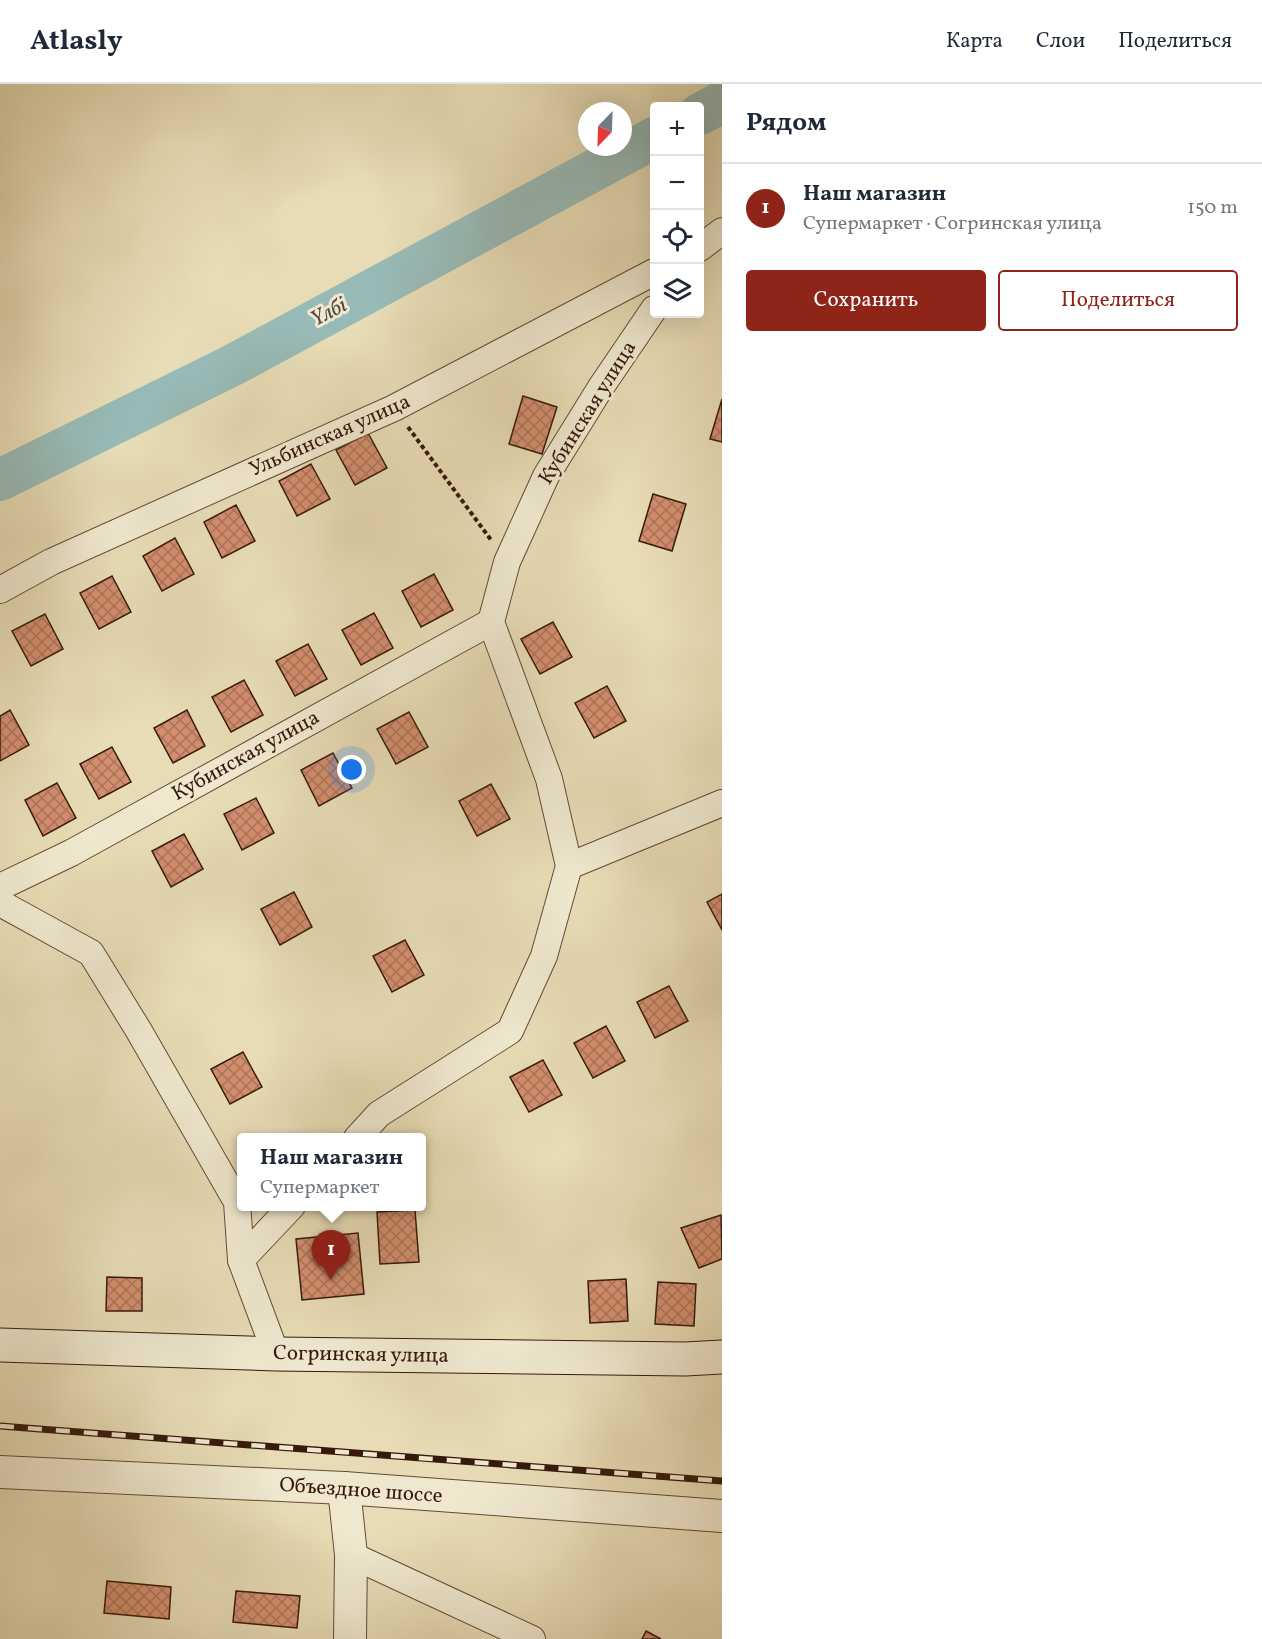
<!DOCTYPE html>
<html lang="ru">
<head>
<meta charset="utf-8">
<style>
  :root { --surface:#fff; --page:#f6f6f7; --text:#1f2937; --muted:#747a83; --line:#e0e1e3; --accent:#8f2418 }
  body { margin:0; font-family:Vollkorn,serif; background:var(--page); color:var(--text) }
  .controls { position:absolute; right:18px; top:18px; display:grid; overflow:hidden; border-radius:6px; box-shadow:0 6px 24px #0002 }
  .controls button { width:54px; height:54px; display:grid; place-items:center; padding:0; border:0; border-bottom:2px solid var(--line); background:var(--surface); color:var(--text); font:30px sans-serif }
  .compass { position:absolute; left:578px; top:18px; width:54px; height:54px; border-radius:50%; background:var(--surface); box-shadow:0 6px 24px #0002; rotate:203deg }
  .you { position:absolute; left:352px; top:686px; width:21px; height:21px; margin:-15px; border:4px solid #fff; border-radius:50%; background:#1a73e8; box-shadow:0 0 0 9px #1a73e833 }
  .badge { display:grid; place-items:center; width:39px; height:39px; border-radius:50%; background:var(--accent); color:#fff; font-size:20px; font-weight:700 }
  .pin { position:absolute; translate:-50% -50px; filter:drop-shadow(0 2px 3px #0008) }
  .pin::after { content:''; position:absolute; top:32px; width:21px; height:18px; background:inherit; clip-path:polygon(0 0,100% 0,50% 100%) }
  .popup { position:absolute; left:237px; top:1049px; width:189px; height:78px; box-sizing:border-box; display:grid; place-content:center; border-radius:6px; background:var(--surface); filter:drop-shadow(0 2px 4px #0005); font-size:20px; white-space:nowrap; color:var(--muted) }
  .popup b { font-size:22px; color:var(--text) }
  .popup::after { content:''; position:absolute; left:50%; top:100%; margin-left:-12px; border:12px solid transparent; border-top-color:var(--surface) }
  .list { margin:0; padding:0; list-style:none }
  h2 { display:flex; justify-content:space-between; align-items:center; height:78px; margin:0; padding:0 24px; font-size:26px }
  h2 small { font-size:20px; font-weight:400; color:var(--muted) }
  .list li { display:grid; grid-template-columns:39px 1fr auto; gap:18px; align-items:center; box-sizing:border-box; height:90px; padding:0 24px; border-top:2px solid var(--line) }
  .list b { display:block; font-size:22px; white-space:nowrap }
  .list p { margin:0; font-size:20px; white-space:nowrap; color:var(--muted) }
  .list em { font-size:20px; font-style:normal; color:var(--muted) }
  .actions { display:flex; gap:12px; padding:18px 24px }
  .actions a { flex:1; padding:14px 0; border:2px solid var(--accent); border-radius:6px; text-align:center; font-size:21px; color:var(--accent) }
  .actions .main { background:var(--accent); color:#fff }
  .icon { flex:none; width:33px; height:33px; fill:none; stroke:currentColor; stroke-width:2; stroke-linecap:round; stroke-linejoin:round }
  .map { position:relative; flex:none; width:722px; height:1555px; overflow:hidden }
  header { display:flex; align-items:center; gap:36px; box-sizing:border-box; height:84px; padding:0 30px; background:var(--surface); border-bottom:2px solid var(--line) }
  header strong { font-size:28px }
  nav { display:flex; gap:33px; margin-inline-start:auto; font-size:21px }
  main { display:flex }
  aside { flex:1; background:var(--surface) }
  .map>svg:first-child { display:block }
</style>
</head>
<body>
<header>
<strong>Atlasly</strong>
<nav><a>Карта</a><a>Слои</a><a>Поделиться</a></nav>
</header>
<main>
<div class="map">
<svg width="722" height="1555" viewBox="0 0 722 1555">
  <defs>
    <pattern id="building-cross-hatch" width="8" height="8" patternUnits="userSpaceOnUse" patternTransform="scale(1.5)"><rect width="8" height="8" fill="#d38e6d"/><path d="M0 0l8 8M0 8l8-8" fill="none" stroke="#ac7358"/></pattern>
  </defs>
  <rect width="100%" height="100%" fill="#e7dcb5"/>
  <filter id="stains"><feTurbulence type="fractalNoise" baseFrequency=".00333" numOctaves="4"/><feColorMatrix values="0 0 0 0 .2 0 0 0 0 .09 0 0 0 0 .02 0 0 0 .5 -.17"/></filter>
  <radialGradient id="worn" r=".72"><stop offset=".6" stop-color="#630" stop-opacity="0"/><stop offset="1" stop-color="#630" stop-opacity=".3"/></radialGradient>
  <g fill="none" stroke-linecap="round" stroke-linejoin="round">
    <g stroke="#98bab6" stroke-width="42">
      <path d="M700,30L722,18"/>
      <path d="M0,396L231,282L654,54"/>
    </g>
  </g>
  <g fill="url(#building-cross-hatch)" stroke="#37190c" stroke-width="1.5">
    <path d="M523,312L557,323L542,370L509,360Z"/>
    <path d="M722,315V358L710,355Z"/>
    <path d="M368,349L387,384L355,401L336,366Z"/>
    <path d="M311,380L330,415L297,432L279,397Z"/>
    <path d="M653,410L686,420L672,467L639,457Z"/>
    <path d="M236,421L255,457L222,474L204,438Z"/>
    <path d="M175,454L194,490L162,507L143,472Z"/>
    <path d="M434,490L453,526L421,543L402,507Z"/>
    <path d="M112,492L131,528L99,545L80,509Z"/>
    <path d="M374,529L393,564L361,581L342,546Z"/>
    <path d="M45,530L63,565L31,582L12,547Z"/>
    <path d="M553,538L572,573L540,590L521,555Z"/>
    <path d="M308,560L327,595L295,612L276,577Z"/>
    <path d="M244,596L263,631L231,648L212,613Z"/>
    <path d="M607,602L626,637L594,654L575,619Z"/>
    <path d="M10,626L29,661L0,677V632Z"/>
    <path d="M187,626L205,662L173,679L154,644Z"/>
    <path d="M409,628L428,663L396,680L377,645Z"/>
    <path d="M112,663L131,698L99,715L80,680Z"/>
    <path d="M333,669L352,704L319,722L301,686Z"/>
    <path d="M57,699L76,734L43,752L25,716Z"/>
    <path d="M491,700L510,735L477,752L459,717Z"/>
    <path d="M256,714L274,749L242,766L224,730Z"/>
    <path d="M184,750L203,785L171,803L152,767Z"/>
    <path d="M294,808L312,843L280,861L261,825Z"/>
    <path d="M722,810V846L707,818Z"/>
    <path d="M405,856L424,891L392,908L373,872Z"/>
    <path d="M669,902L688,937L655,954L637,918Z"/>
    <path d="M606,942L625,977L593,994L574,959Z"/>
    <path d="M243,968L262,1003L230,1020L211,985Z"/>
    <path d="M543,976L562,1011L529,1028L510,993Z"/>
    <path d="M415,1126L419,1178L380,1180L377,1128Z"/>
    <path d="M721,1131L722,1175L699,1184L681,1144Z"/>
    <path d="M358,1149L364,1210L302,1216L296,1155Z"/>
    <path d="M107,1193L142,1194V1227H106Z"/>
    <path d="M626,1195L628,1237L590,1239L588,1197Z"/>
    <path d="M658,1198L696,1200L694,1242L655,1240Z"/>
    <path d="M107,1497L171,1503L169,1535L104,1529Z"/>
    <path d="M236,1507L300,1512L297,1544L233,1538Z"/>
    <path d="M646,1547L661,1555H642Z"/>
  </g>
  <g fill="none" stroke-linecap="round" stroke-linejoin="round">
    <g stroke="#634a36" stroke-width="28">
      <g id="minor">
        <path d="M700,164L722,147"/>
        <path d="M0,506L51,478L394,324L654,188"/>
        <path d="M569,782L722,719"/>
        <path d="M0,803L71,769L491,538"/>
        <path d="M0,819L91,869L139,947L237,1118L241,1176L276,1270"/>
        <path d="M357,1054L379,1030L510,947L544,872L569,782L549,695L491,538L507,478L546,392L601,303L654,225"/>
        <path d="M241,1176L292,1122"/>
        <path d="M351,1471L532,1555"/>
      </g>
    </g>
    <g stroke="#634a36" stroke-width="34">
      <g id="tertiary">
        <path d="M0,1388L344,1404L722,1432"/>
        <path d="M344,1404L351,1471L350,1555"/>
      </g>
    </g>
    <g stroke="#37190c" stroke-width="35">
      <path id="secondary" d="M0,1261L276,1270L685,1275L722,1273"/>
    </g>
    <path stroke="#37190c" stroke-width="4" stroke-dasharray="4.5 3" stroke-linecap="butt" d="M408,343L491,456"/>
    <use href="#minor" stroke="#efe8cf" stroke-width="26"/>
    <use href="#tertiary" stroke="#efe8cf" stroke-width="32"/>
    <use href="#secondary" stroke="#efe8cf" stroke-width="33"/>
    <g stroke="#37190c" stroke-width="7">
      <path id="rail" d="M0,1342L722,1397"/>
    </g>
    <use href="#rail" stroke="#efe8cf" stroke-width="4.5" stroke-dasharray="14" stroke-linecap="butt"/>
  </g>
  <g text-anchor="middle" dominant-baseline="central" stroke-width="6" stroke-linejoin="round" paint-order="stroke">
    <g font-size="21" fill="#37190c" stroke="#efe8cf">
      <text transform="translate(588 329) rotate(-58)">Кубинская улица</text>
      <text transform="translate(330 352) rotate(-24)">Ульбинская улица</text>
      <text transform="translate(246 672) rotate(-29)">Кубинская улица</text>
      <text transform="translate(361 1271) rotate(1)">Согринская улица</text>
      <text transform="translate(361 1407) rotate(4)">Объездное шоссе</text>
    </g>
    <g font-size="22" font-style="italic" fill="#54493f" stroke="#efe8cf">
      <text transform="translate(329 229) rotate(-28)">Үлбі</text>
    </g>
  </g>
  <rect width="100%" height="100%" filter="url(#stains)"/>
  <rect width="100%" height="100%" fill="url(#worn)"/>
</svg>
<div class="controls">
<button>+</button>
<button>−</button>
<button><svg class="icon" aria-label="locate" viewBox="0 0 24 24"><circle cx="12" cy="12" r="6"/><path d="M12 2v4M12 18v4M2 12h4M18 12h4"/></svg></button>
<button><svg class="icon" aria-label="layers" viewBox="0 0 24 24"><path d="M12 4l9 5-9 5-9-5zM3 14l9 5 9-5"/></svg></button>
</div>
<svg class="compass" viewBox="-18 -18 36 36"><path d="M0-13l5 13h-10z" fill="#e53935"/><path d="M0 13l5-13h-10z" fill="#747a83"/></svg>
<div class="you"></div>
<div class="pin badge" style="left:331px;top:1196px">1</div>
<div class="popup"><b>Наш магазин</b>Супермаркет</div>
</div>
<aside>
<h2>Рядом<small></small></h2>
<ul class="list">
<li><span class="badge">1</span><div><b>Наш магазин</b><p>Супермаркет · Согринская улица</p></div><em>150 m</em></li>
</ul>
<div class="actions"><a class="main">Сохранить</a><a>Поделиться</a></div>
</aside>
</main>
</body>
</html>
